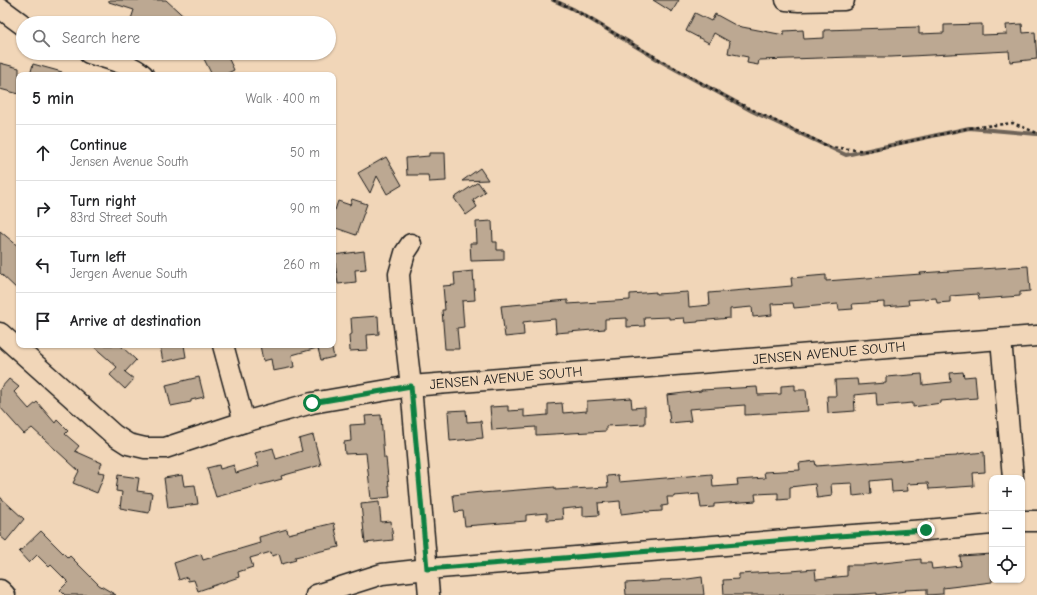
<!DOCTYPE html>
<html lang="en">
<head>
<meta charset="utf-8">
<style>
  :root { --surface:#fff; --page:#f6f6f6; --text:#202124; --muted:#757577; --line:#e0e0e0 }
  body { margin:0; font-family:"Comic Neue",sans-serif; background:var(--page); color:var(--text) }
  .controls { position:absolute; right:12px; bottom:12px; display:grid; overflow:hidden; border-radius:8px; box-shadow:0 1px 3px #0004 }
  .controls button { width:36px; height:36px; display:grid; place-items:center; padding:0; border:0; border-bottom:1px solid var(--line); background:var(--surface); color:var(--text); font:20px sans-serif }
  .stop { position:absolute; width:12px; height:12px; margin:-9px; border:3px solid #0b8043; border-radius:50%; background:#fff }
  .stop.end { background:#0b8043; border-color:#fff; box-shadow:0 1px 4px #0008 }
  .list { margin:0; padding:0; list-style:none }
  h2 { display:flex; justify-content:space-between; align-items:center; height:52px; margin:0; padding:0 16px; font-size:17px }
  h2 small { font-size:13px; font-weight:400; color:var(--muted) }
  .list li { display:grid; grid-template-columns:26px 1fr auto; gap:12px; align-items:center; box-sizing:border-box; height:56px; padding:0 16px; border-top:1px solid var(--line) }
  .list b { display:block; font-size:15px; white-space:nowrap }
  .list p { margin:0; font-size:13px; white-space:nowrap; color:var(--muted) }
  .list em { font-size:13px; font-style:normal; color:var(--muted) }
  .icon { flex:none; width:22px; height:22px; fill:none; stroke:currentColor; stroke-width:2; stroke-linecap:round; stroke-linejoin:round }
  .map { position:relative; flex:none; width:1037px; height:595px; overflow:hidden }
  .search { position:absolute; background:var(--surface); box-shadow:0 1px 3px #0004; left:16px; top:16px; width:320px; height:44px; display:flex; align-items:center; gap:10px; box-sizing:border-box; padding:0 14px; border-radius:22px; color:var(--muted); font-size:15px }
  .panel { position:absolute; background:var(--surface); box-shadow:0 1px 3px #0004; left:16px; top:72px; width:320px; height:276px; border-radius:8px }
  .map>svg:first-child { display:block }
</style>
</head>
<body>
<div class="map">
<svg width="1037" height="595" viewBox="0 0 1037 595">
  <rect width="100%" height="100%" fill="#f1d6b8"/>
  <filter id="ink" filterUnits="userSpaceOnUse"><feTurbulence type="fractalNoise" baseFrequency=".025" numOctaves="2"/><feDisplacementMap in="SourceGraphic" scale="8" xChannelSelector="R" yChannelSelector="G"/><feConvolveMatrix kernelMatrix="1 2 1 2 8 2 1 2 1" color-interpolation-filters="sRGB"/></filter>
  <g filter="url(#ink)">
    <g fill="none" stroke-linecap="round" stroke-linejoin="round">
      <path stroke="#6e6458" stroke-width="4" d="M553,0L573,9L664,63L752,111L846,155L969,128L1037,134"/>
    </g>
    <g fill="#bca892" stroke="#1c1c1c">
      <path d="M109,0H166L191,23H143L131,19L134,10L109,2Z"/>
      <path d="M653,0H679L672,12Z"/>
      <path d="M695,13L711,21L715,14L737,26L784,35V31L803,30L804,39L824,38V30L919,27V34L944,33V25L982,24V35L1007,34L1006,25L1022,24L1023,33L1035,32L1037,59L1010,62L1009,51L891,57H852L759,60L758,65L747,63L748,57L728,53L730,42L714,33L709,43L686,31Z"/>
      <path d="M201,53H226L234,70L224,75H212Z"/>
      <path d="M0,63L19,68V94L0,89Z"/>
      <path d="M33,64L62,72L61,75H30Z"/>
      <path d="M429,153H445L446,181L429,182L428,175H407L406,158L429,156Z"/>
      <path d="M386,157L402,185L387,194L377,176L370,193L358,173Z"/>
      <path d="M480,168L488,180L462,181Z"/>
      <path d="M478,182L485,192L473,200L477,207L466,215L454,198Z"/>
      <path d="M352,199L367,204L356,235L333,227V209L335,210L338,201L350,205Z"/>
      <path d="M492,221L493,242H497V250H504V260L471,261L470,243H477L476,222Z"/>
      <path d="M0,231L19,247V291L0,273Z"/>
      <path d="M364,251L366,269L355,270L356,282L338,284L334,255Z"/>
      <path d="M1028,266L1030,291L1020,292V296L979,299L978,294L950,296V302L937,303L936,298L908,300L909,305L884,307V302L852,304L853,309L839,310L838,304L794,308L793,303L771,304L772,315L753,317L752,307L730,309V318L698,321V322L685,323L684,318L669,319V317L644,318L645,326L627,327V318L605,319V329L556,333L555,319L532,321L523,322L524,335L505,337L501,306L568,300V304L630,300V294L656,292V294L688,292L689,307L710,305L709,293L792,286L791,278L826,275V281L921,274L920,273Z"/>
      <path d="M473,271L475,300L462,301L464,327L457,328L459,349H445L442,310H445L443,286L455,285L454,273Z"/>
      <path d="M378,316L379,334L367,335L368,350L350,351L349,335L352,334L351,318Z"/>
      <path d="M92,345H120L136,360L125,372L134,379L125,389L110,375L117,367Z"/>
      <path d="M160,345H184L186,357L163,362Z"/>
      <path d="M260,345H317V348L292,355L294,367L273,371L271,359L263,361Z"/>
      <path d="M317,345H331L334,357L321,360Z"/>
      <path d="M963,372L964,377L975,376L977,398L941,401V403L913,407V403L877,406L876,393L854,395L855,411L828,413L827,396H836L835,380L857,379L858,385L886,383V377L922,374L923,385L951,382L950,373Z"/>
      <path d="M199,377L204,397L191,400V402L171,406L166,385Z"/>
      <path d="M9,379L19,387L14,392L29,409L37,402L55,423L57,420L68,431L65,434L79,446L75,451L102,463L98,472L105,473L97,493L73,483L79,471L32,428L24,434L0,407V389Z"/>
      <path d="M795,385V390H806L808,411L745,415V405L689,409L691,421L670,423L667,395L701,391V390L757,387L758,395L781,394V386Z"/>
      <path d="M631,398L632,408L645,407V424L606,426V431L536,435V427L492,430L490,407L508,406V411L524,410V417L548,415V404L562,403L563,413L587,411V401Z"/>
      <path d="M466,410L467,422L481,421L483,438L450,441L448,411Z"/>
      <path d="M381,415L384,458H386L390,497L371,499L366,453L345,454L344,442L351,441L350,425L366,424L365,416Z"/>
      <path d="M313,435L321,465L281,476L282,479L216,497L207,468L219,465L220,469L234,465L236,473L259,466L255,453L273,448L276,459L302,451L299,439Z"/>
      <path d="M984,452L985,472L973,473L974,486L929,489L928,483L907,484L908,491L892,492L891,479L870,481L871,494L853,496L852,483L831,484L832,496L817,498L815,484L790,487V499L778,500V493L755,494L756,501L714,504V507L701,508L699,494L674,496V497H667L668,505L662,506V511L646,512V511L621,514L620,501L598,503L599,515L583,516V507L562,509L563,519L547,520V513L526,515V521L465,526L463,511L455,512L453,495L481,492L482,493L555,487V490L608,487L607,476L618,475L619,482L712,474L713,487L738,485L737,480L765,478L764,472L800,470L799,463L815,461L816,466L869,462V463L917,459V458L957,456V455Z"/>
      <path d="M118,475L139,478L137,491L152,493L149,513L120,508L122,492L116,491Z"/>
      <path d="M182,475L184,486L195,485L198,504L168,508L164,478Z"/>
      <path d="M0,497L24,519L6,541L0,536Z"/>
      <path d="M379,502L381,522L391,521L393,540L365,543L361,504Z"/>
      <path d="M334,523L339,547L295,557L296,560L282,564L279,554L272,556L271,552L250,558L253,567L238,572L239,577L198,591L194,580L188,581L187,577L179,580L174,563L201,554L203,560L260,543L259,537L287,529L288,534Z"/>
      <path d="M41,531L68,558L70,556L99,585L116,595H65L60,590L68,582L51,565L49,567L37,555L29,563L19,552Z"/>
      <path d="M992,554V582L943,588V594L927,595V589L905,590L906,591L877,595V593L848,595H724L723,580L739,579V574L791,571L815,569L816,579L847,576V565H865L921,559V563H931L932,569L961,566L960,556Z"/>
      <path d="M702,577L704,595H626L625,583L660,581V580L688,579Z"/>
    </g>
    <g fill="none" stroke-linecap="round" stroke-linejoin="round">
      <g stroke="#1c1c1c" stroke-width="23">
        <g id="minor">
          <path d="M786,0L799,1L844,0"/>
          <path d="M0,8L23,25"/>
          <path d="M89,53C104,58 132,64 143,75"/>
          <path d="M411,244L405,253L399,274L401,300L411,386L429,595"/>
          <path d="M0,333L114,435L128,444L145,448H165L244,422L312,403L411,386L1037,336"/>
          <path d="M1001,339L1013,478"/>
          <path d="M223,345L244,422"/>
          <path d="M1022,521H1037"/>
          <path d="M0,590L5,595"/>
          <path d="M316,595L382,574L427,569L824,537L926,530L992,524"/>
        </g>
      </g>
      <path stroke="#1c1c1c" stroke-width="2.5" stroke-dasharray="3 3" stroke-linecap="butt" d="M553,0L573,9L641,49L732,100L830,147L867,151L969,128L1013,123L1037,133"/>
      <use href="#minor" stroke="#f1d6b8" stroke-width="20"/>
    </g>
  </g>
  <g fill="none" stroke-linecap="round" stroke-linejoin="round" filter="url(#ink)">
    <path stroke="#0b8043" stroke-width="5" d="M312,403L411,386L427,569L824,537L926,530"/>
  </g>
  <g text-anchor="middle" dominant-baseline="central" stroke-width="3" stroke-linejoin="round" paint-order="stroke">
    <g font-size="14" fill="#1c1c1c" stroke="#f1d6b8">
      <text transform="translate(829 353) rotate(-5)">JENSEN AVENUE SOUTH</text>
      <text transform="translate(506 378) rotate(-5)">JENSEN AVENUE SOUTH</text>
    </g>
  </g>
</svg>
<div class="controls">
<button>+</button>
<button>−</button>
<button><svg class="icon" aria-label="locate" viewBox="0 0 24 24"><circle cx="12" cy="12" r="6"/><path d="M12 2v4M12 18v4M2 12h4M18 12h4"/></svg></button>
</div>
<div class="stop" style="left:312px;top:403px"></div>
<div class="stop end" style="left:926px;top:530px"></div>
<div class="search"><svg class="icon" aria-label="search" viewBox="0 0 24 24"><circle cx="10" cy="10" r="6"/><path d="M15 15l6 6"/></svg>Search here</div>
<section class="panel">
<h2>5 min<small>Walk · 400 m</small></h2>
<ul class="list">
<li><svg class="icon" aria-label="ahead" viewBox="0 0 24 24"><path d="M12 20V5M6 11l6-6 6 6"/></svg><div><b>Continue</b><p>Jensen Avenue South</p></div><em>50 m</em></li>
<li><svg class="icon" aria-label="right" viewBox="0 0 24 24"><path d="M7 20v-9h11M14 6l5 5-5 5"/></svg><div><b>Turn right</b><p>83rd Street South</p></div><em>90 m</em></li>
<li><svg class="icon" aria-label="left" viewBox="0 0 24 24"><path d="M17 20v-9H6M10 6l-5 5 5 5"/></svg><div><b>Turn left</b><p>Jergen Avenue South</p></div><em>260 m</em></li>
<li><svg class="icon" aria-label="arrive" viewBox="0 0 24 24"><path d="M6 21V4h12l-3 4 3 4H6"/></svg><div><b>Arrive at destination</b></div></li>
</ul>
</section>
</div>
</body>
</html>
